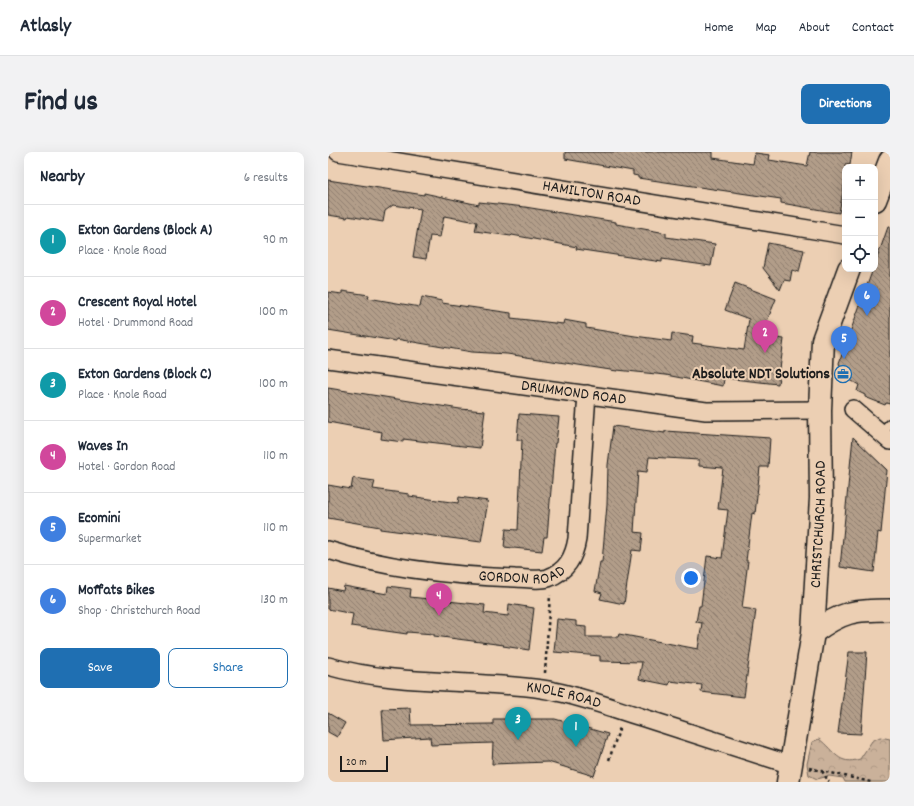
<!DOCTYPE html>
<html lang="en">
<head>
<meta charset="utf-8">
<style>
  :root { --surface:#fff; --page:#f2f2f3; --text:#1f2937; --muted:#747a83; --line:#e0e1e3; --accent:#1f6fb2 }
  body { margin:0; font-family:Dekko,sans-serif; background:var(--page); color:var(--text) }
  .controls { position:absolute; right:12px; top:12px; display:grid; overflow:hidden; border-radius:8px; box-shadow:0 4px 16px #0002 }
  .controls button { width:36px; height:36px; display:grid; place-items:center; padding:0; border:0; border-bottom:1px solid var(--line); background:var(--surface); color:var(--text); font:20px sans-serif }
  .scale { position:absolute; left:12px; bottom:10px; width:48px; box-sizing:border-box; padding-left:4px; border:2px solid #1c1c1c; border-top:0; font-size:11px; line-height:14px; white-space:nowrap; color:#1c1c1c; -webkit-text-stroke:3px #eccfb3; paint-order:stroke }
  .you { position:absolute; left:363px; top:426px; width:14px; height:14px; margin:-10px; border:3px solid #fff; border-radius:50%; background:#1a73e8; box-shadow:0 0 0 6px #1a73e833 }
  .badge { display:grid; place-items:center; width:26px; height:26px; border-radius:50%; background:var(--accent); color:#fff; font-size:13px; font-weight:700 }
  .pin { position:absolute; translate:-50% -33px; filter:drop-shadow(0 1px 2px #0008) }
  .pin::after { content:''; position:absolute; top:21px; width:14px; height:12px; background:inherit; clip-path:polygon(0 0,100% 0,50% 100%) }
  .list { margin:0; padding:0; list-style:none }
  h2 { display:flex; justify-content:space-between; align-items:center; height:52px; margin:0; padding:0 16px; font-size:17px }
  h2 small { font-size:13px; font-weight:400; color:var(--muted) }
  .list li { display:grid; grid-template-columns:26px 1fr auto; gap:12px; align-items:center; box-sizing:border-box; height:72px; padding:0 16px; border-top:1px solid var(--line) }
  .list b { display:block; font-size:15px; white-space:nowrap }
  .list p { margin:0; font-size:13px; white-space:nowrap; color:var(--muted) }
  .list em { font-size:13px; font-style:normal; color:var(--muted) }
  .actions { display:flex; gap:8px; padding:12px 16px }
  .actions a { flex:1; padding:9px 0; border:1px solid var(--accent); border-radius:8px; text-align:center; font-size:14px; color:var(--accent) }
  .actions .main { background:var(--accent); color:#fff }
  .icon { flex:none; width:22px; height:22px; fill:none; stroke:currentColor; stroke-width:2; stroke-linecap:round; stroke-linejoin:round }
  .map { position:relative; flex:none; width:562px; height:630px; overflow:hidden; border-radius:8px }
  header { display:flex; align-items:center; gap:24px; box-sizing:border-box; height:56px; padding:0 20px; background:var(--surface); border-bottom:1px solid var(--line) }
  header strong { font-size:19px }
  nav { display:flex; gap:22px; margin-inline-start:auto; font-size:14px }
  .intro { display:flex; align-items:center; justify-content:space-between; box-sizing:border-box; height:96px; padding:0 24px }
  h1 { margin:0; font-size:28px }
  .button { padding:10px 18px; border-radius:8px; background:var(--accent); color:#fff; font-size:14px; font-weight:700 }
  main { display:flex; gap:24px; padding:0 24px }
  aside { flex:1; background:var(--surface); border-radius:8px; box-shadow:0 4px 16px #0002 }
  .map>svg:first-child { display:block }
</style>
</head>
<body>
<header>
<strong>Atlasly</strong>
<nav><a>Home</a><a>Map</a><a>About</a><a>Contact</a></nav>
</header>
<div class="intro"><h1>Find us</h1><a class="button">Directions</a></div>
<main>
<aside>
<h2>Nearby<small>6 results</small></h2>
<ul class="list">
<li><span class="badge" style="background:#0f9aa8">1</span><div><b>Exton Gardens (Block A)</b><p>Place · Knole Road</p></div><em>90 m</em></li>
<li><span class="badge" style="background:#d1479c">2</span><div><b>Crescent Royal Hotel</b><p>Hotel · Drummond Road</p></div><em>100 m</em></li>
<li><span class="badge" style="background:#0f9aa8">3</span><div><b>Exton Gardens (Block C)</b><p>Place · Knole Road</p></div><em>100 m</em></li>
<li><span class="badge" style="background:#d1479c">4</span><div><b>Waves In</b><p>Hotel · Gordon Road</p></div><em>110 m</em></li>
<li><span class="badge" style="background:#3f7fe0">5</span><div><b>Ecomini</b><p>Supermarket</p></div><em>110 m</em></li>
<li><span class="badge" style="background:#3f7fe0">6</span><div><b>Moffats Bikes</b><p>Shop · Christchurch Road</p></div><em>130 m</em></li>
</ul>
<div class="actions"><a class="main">Save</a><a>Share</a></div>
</aside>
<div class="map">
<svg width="562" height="630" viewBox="0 0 562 630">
  <defs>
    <pattern id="forest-crowns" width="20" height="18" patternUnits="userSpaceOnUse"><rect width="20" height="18" fill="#cab19a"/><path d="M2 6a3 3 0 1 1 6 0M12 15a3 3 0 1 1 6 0" fill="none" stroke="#ad9884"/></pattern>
    <pattern id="building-back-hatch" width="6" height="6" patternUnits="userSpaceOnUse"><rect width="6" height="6" fill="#b29d89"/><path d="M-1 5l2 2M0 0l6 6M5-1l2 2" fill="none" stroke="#907f6f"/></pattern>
  </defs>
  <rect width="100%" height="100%" fill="#eccfb3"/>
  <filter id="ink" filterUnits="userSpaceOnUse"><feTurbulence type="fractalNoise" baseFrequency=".025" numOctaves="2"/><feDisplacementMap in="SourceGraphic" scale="8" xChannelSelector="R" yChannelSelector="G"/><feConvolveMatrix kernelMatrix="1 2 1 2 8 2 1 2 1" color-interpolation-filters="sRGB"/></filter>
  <g filter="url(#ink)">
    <path fill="url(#forest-crowns)" stroke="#73665b" d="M552,585L562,587V630H517L515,626L501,624L489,627L481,623L479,612L484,590L491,587C507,599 510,614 532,607L544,589Z"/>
    <g fill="url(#building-back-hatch)" stroke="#1c1c1c">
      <path d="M237,0H385V6L425,12L427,1L442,3L441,8L479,14L482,0H524L522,13L517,12V28L511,61L453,51V47L310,26V24L305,23V19L237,7Z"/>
      <path d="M0,28L96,43V41L151,53V50L197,55L288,70V72L338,81V85L387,92L383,114L334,107V110L248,97L249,95L184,83L183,84L147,79L149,70L116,64L112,85L102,84L98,107L85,105L93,57L65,53L57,59L55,70L20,64L19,66L0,63Z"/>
      <path d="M560,75H562V252L558,251L557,253L537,245V243L529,239L531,233L515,224L511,211L545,117H547V112Z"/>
      <path d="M440,91L476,98L471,120L464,118L462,129L456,128L452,138L435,116Z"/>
      <path d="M407,131L448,147L433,184L456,187L450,232L396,226L395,234L338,223L289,218V219L179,202L144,200L68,187V189L0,178V140L14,142V139L41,143L40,146L92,155L94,145L114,149V151L183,161V166L235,172L236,168L258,172V176L307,184L343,189L344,181L365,184L364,191L416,198L421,167L397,158Z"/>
      <path d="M0,236L132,257L157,259L152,296L75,287V290L53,287L54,280L0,270Z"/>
      <path d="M191,262L231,265L228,291H227L219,385H216L214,399L176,395L178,377L190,378L194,288H189Z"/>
      <path d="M285,274L337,281V279L442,286L440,315H432L427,362L424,361L418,409H420L414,456L428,458L416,545L373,540L374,533L342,529L341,533L311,527L314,510L272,509V504L226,500L229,467L248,469V474L258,475V485H290L291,482L370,497L374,471L368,470L371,454H373L379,404L394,406L400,358L390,357L395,316L371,314V308L321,305L319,320L310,319L306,380L315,381L313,399L304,398L296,452L272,447L274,441L267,439L272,410H274L279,353L280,313Z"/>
      <path d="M525,285L559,318L553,381L550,380L546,420L512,415Z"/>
      <path d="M25,326L47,329L45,337L81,342V344L130,351L131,345L160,349L153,390L52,377V375L0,366V333L23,337Z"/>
      <path d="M16,434L59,442L60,434L83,437L82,445L157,453L156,461L180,464L181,452L206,456L201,498L175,494L176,493L106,484V482L79,480V482L23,474L25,462L0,457V436L15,439Z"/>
      <path d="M521,500H539L533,582L510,581Z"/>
      <path d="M82,556L83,573L165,572V567H227L280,582L266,624L220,610L164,612L165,591L103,593L102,585L56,588L54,557Z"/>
      <path d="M0,561L17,571L9,585L0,580Z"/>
    </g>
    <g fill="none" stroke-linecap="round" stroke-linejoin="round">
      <g stroke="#1c1c1c" stroke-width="11">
        <path id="service" d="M553,280L562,271"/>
      </g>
      <g stroke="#1c1c1c" stroke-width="20">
        <g id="minor">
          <path id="s1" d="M10,0L517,83"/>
          <path id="s2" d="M0,207L378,259L492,258"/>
          <path d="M525,257L562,289"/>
          <path id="s3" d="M0,398C57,416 127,424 187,426C196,426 211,429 220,426C239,419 246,405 249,387L259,242"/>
          <path id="s4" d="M0,514C69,534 143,527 214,537C247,542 281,555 313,565C363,581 413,597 463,613"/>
        </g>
      </g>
      <g stroke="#1c1c1c" stroke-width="24">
        <path id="tertiary" d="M485,481C515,459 526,458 562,458"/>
      </g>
      <g stroke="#1c1c1c" stroke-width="25">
        <g id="primary">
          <path d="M547,48L562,9"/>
          <path id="s5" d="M460,630L485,481L493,346L492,258L495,188L521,117"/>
        </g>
      </g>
      <g stroke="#1c1c1c" stroke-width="2.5" stroke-dasharray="3 3" stroke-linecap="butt">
        <path d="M217,521L222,443"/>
        <path d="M281,608L292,575"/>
        <path d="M481,616L543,630"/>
        <path d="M494,619L501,630"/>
      </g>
      <use href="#service" stroke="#eccfb3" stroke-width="8"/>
      <use href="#minor" stroke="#eccfb3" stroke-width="17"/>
      <use href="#tertiary" stroke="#eccfb3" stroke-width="21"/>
      <use href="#primary" stroke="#eccfb3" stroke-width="22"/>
    </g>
  </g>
  <defs>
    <g id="office-ring" transform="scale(0.9)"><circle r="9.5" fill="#eccfb3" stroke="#1f6fb2" stroke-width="1.5"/><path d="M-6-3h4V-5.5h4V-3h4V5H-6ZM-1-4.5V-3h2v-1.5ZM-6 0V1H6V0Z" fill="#1f6fb2"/></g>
  </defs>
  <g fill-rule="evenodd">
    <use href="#office-ring" x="515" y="222"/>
  </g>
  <g text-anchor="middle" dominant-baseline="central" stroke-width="4" stroke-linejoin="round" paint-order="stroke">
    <g font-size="16" fill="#1c1c1c" stroke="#eccfb3">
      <text stroke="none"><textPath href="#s1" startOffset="257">HAMILTON ROAD</textPath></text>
      <text stroke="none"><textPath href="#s2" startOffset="248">DRUMMOND ROAD</textPath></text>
      <text stroke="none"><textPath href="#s5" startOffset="260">CHRISTCHURCH ROAD</textPath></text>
      <text stroke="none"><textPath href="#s3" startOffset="197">GORDON ROAD</textPath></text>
      <text stroke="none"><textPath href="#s4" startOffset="238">KNOLE ROAD</textPath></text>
    </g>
    <g font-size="16" font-weight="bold" fill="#1c1c1c" stroke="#eccfb3" text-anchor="end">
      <text x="502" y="222">Absolute NDT Solutions</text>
    </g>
  </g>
</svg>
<div class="controls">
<button>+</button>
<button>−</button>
<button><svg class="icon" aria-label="locate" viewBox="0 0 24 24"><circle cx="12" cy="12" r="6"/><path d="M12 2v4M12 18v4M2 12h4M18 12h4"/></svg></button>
</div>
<div class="scale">20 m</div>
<div class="you"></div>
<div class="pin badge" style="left:248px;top:595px;background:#0f9aa8">1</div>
<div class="pin badge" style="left:437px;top:201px;background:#d1479c">2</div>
<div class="pin badge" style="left:190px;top:588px;background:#0f9aa8">3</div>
<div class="pin badge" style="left:111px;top:464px;background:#d1479c">4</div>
<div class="pin badge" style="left:516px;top:207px;background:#3f7fe0">5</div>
<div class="pin badge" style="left:539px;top:164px;background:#3f7fe0">6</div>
</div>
</main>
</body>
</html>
